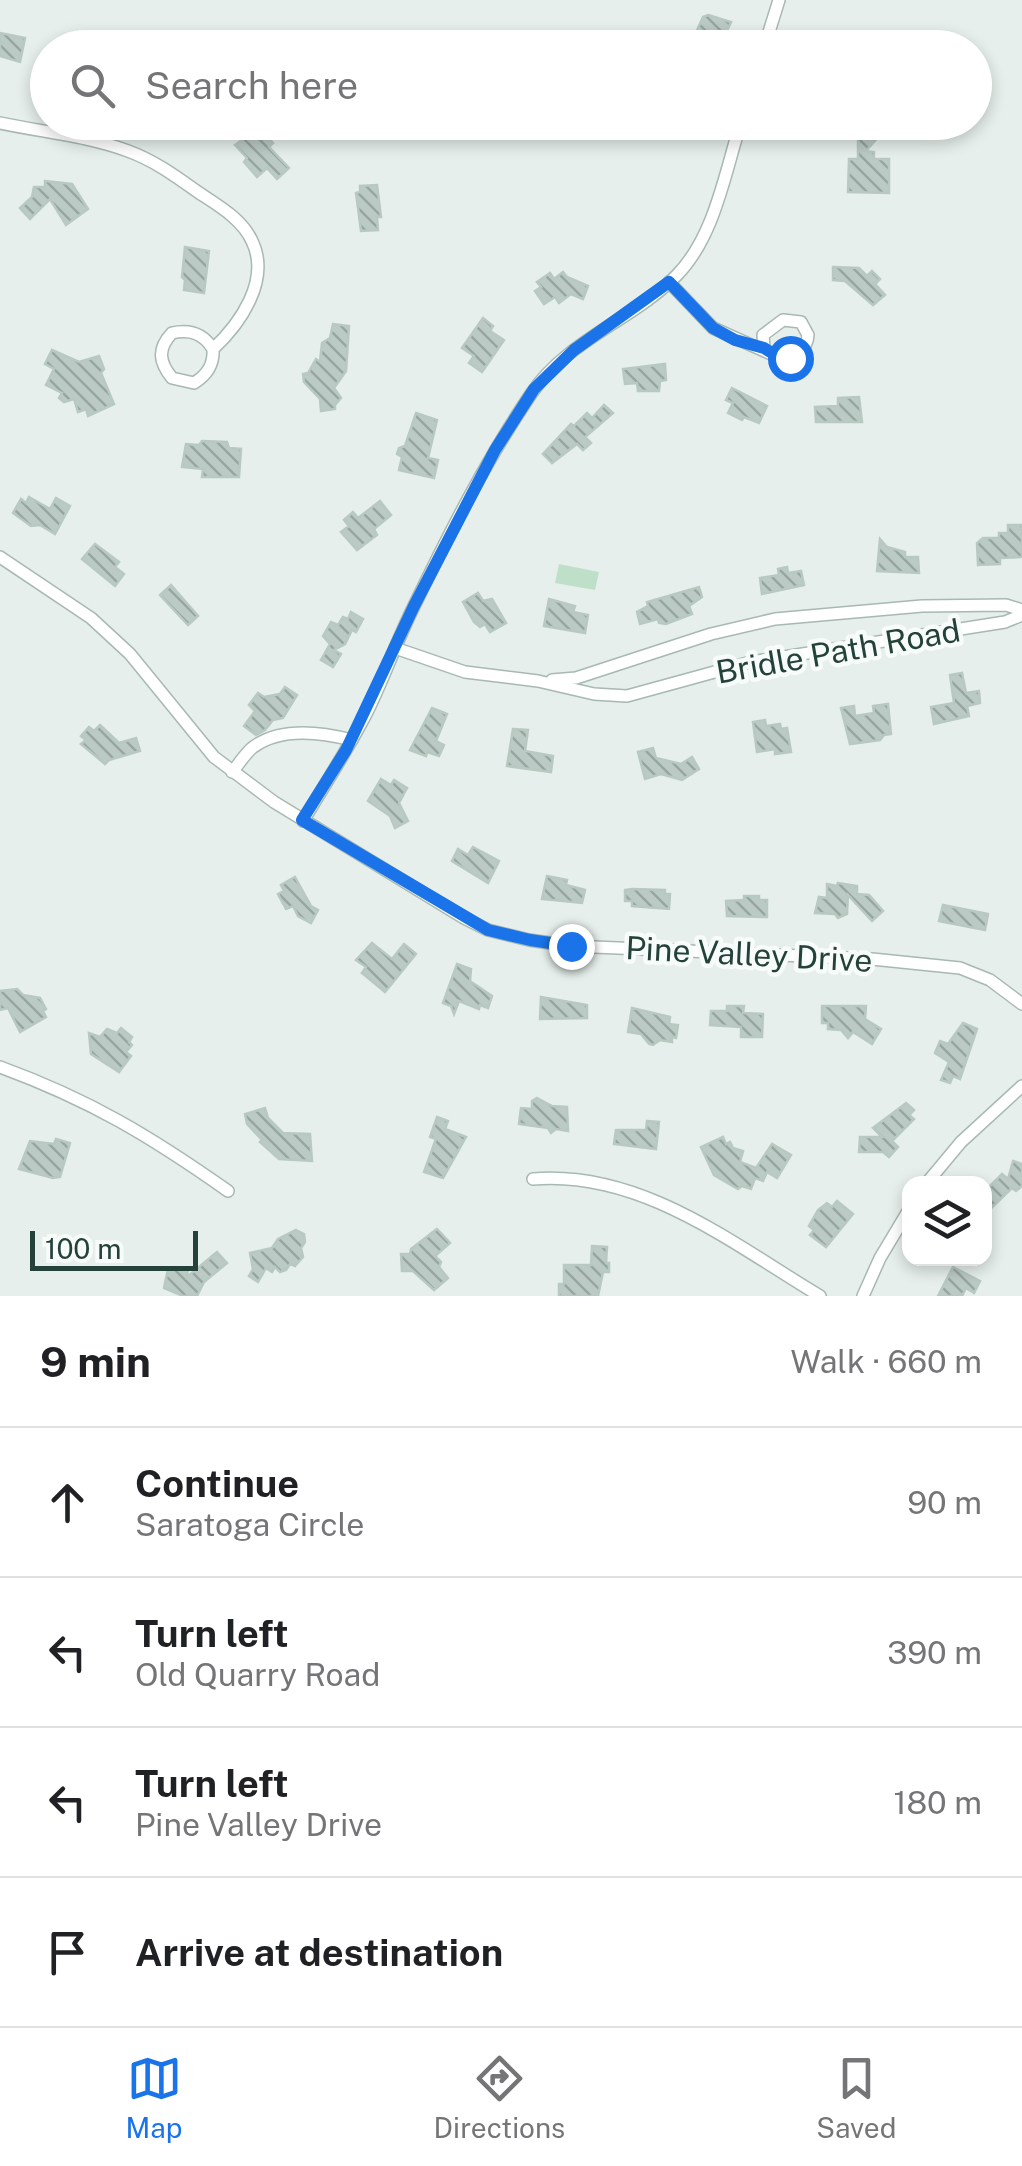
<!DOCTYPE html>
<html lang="en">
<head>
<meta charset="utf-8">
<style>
  :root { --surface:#fff; --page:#f6f6f6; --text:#202124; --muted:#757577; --line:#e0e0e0; --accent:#1a73e8 }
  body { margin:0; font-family:"Public Sans",sans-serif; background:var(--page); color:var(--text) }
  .controls { position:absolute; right:30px; bottom:30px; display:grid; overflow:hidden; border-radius:20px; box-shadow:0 5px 15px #0003 }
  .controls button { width:90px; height:90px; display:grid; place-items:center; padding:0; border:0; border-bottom:2px solid var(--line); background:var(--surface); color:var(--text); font:50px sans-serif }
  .scale { position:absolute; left:30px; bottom:25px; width:168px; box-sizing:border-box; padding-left:10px; border:5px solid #24423a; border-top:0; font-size:28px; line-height:35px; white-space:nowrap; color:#24423a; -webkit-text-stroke:8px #f7fbf9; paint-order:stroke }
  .stop { position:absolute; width:30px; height:30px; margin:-22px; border:8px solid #1a73e8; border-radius:50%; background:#fff }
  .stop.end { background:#1a73e8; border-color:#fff; box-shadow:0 2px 10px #0008 }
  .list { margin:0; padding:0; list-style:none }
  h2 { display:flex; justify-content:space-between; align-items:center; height:130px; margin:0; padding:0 40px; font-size:42px }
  h2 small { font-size:32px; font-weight:400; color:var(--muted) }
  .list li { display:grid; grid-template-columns:65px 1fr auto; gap:30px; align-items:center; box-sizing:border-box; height:150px; padding:0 40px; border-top:2px solid var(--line) }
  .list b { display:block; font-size:38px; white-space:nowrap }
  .list p { margin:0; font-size:32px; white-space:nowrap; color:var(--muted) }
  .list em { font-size:32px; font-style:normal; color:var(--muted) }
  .icon { flex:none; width:55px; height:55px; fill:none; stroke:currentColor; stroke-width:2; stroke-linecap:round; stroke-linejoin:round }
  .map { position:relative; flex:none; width:1022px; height:1296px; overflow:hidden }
  .search { position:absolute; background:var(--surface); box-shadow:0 5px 15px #0003; left:30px; right:30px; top:30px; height:110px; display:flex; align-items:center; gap:25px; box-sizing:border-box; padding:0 35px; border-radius:55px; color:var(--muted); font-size:38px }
  .sheet { height:730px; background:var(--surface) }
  nav { display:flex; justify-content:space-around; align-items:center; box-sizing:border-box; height:140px; border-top:2px solid var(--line); background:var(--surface); font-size:28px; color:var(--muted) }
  nav a { display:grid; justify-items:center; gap:5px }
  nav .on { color:var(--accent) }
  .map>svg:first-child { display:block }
</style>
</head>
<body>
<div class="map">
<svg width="1022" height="1296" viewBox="0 0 1022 1296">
  <defs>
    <pattern id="building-back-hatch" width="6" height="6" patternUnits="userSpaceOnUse" patternTransform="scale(2.5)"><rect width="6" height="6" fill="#bbcac4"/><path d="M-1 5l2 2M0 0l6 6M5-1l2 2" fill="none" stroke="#98a6a0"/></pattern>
  </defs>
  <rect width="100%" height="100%" fill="#e6efeb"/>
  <path fill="#bfe0c8" d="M559,564L599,572L595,590L555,583Z"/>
  <g fill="url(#building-back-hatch)" stroke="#b8c9c2" stroke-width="2.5">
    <path d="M708,15L731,22L719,48H705L694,37L703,17Z"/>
    <path d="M0,33L25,38L20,62L0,56Z"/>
    <path d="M96,35L127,48H58V43L68,41L69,37L93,42Z"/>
    <path d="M259,128L273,143L269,147L289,168L277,179L267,168L257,177L244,162L247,158L235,145Z"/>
    <path d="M858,136L878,137L866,151L874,152V159H889V193L848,192L849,159H858Z"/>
    <path d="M45,181L72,184L88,209L66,225L50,199L30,219L20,208L32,197L34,187H45Z"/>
    <path d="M377,185L381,217H377L378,230L361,231L356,193L360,192V186Z"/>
    <path d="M185,247L209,251L204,293L184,290L185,280L182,277Z"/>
    <path d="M833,267L859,268L867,276L872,271L880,279L875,284L885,295L873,305L845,281L833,280Z"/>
    <path d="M563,272L567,277L588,286L583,299L571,294L559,303L555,297L544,304L535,291L541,287L537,282L550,273L554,279Z"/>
    <path d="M483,318L493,326L490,331L504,340L482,372L469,363L474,356L462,348Z"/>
    <path d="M333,324L349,326L346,371L334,388L341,398L335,405V409L321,411L320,399L304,382L303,374L308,373L316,359L320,362L322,343L330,338Z"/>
    <path d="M52,350L79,362L99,356L104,369L101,373L114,404L88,416L86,409L78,412L74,399L64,402L59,398L62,393L46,385L54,369L45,364Z"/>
    <path d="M665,364L666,380L660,381L659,391H638L637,383L625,384L623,369Z"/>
    <path d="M732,388L767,406L759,423L744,417L742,420L728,413L733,403L726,400Z"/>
    <path d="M859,397L862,422H816L815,407L838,406V398Z"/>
    <path d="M604,405L613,413L585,437L591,443L583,450L577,444L552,463L543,454L571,424L574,426L587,413L592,418Z"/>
    <path d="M416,413L437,420L428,458L438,460L434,478L399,470L402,457L397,454L399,448L405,446Z"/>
    <path d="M202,441L227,442L229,448L241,449L239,477H202L203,469L182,467L186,444L199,445Z"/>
    <path d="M29,497L50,509L56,498L70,506L55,534L40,525L31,526L13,513L21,499L26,503Z"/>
    <path d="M380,501L391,515L374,529L377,535L357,550L341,532L349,526L344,520L353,512L358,518Z"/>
    <path d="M1008,525H1022V557L1000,558V564L978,565L977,543L983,538H999V533H1008Z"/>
    <path d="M880,539L887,547L905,552V557H918L919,573L877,571Z"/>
    <path d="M95,544L119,562L115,567L124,574L115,586L82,559Z"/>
    <path d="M787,567L788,573L801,571L804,585L762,594L760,578L779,575L778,569Z"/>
    <path d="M171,585L198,616L188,625L160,595Z"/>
    <path d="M699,587L702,597L689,606L692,614L666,624L659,623L658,619L640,624L637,612L648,606L647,602Z"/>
    <path d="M478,593L483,601L492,599L506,623L490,632L485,624L480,627L474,622L463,602Z"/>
    <path d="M549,599L575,606L573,612L588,615L585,633L544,626Z"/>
    <path d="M351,612L363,619L356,632L352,630L345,644L334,650L341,654L333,667L321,660L330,644L323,636L331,622L338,625L343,617L348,619Z"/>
    <path d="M962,673L966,693L979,691L980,703L967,706L969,716L934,724L931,707L954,703L950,675Z"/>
    <path d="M285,687L297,695L283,718L273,720L265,730L256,735L244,726L255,711L249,705L258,693L264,697L280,694Z"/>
    <path d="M888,704L891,734L884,735L880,740L850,744L841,708L854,706L855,716L874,713L873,706Z"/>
    <path d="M432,708L447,714L436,741L444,745L439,756L427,752L426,756L410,750Z"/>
    <path d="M765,720L766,726L780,724L781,729L787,728L791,752L775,754V749L757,752L753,722Z"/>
    <path d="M100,725L119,743L136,738L140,751L109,760L105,764L81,744L86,740L81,736L89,727L94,731Z"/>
    <path d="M513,729L528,730L525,751L553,756L551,772L507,766Z"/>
    <path d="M653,748L656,758L681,764L692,757L699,769L682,780L661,774L645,779L638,752Z"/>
    <path d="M381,779L391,785L394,780L407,788L399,803L408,821L395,828L390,816L368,801Z"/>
    <path d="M473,847L499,861L488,883L452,861L458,849L468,855Z"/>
    <path d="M547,876L567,880L566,885L585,890L582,903L542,899Z"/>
    <path d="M295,877L311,906L318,910L311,923L298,916L293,906L286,909L278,894L284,891L281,885Z"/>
    <path d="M838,883L857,886V894L869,895L883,911L872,921L848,895L847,914L838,918L835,914L815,913L819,897L827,898V884L837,886Z"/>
    <path d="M632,889L665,890V894H670L669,909L632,906V901H625V890Z"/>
    <path d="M744,896H759V900H767V917L727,916L726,901L744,900Z"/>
    <path d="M943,905L988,914L985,930L939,921Z"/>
    <path d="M372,943L392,959L404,944L416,954L385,992L362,973L366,967L356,960Z"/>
    <path d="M457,964L471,969L470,981L492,996L488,1008L480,1005L479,1009L459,1001L454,1014L451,1006L443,1003Z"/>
    <path d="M17,989L23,995L40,998L46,1009L43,1011L46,1017L20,1032L8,1008L0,1010V991Z"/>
    <path d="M541,997L587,1005V1018L540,1019Z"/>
    <path d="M727,1006H744L743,1013L763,1014L762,1037H741V1027L710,1025L711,1011H727Z"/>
    <path d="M822,1006H866L865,1019L881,1029L872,1044L853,1032L848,1038L841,1030L828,1029V1023H822Z"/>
    <path d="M632,1008L670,1017L669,1024L678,1025L676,1038L672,1037V1042L660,1040L653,1045L649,1044L641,1034L628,1032Z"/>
    <path d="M963,1023L977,1029L960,1079L953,1076L950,1083L941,1080L949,1062L935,1053L940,1041L948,1044Z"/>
    <path d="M121,1028L132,1037L129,1042L132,1045L126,1052L131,1056L119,1072L91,1054L89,1033L100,1037L107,1029L117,1033Z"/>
    <path d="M537,1098L552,1106L567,1107L568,1131L556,1129L551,1133L548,1128L519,1124L521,1108L532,1109V1101Z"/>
    <path d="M906,1103L914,1110L909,1115L914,1119L892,1141L898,1147L889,1157L883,1152H859L860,1137H882L873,1128Z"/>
    <path d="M265,1108L268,1118L283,1133L310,1134L312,1161L279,1159L260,1142L262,1140L247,1124L245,1114Z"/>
    <path d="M437,1117L448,1121L445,1129L466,1137L443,1178L424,1172L436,1139L430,1137Z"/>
    <path d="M647,1121L659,1122L656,1149L614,1144L616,1130H646Z"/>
    <path d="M723,1137L726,1144L730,1142L733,1148L743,1151L740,1162L756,1168L772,1144L791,1155L777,1178L767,1172L763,1181L755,1178L751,1189L742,1186L738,1189L714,1175L701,1147Z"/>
    <path d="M56,1139L70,1143L60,1177L53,1178L19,1169L30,1141L54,1144Z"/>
    <path d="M1013,1161L1022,1164V1186L1016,1191L1012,1188L984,1215V1192L1002,1174L1008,1179Z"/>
    <path d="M837,1201L853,1214L826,1247L810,1235L814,1230L809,1226L818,1210L827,1203L832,1207Z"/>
    <path d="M437,1229L450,1243L435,1256L441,1262L439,1267L448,1278L434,1290L413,1271H402L401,1254H410L411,1249Z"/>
    <path d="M296,1230L304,1234L305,1242L301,1248L303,1257L295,1266L290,1264L286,1270L280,1272L275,1267L272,1272L266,1268L258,1282L249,1276L253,1269L250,1253L272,1248L278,1239Z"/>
    <path d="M592,1246L607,1247L606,1263H609V1272H603L598,1296H559V1284H564V1265H591Z"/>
    <path d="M217,1252L227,1263L204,1282L197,1296H183L164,1288L168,1269L188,1268L187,1277Z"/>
    <path d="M953,1267L980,1281L974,1293L966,1288L962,1296H938Z"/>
  </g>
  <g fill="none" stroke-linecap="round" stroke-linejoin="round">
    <g stroke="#a8b8b2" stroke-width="14">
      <g id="minor">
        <path d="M764,48L779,0"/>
        <path d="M0,123C42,132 88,136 128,151C153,160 174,175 195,190C215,204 241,217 252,241C271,280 240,324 213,349C214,365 207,375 194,383L172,378C159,362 157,349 172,333C190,329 203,333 213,349"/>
        <path d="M669,282L713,328L780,358C795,358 807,350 808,335L801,322L783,320L763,335L764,348"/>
        <path d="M0,557L91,618L130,654L214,757L274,802L464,918L488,930L529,940L571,946L872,959L960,968L990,980L1022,1004"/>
        <path d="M395,648L465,672L538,681L594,694L627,696L751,662L1005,622L1022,615"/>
        <path d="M552,680L576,678L711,634L775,619L922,606L1006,605L1022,610"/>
        <path d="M232,772C238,765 245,754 252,748C280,726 321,732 352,740"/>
        <path d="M303,821C324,786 346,752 365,716C383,681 396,642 414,606C449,534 486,460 531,394C567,340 633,320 677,275C715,236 725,172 741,122"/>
        <path d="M0,1067C90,1100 150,1136 228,1191"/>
        <path d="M533,1179C641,1170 733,1244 820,1296"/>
        <path d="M926,1184L961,1142L1022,1086"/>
        <path d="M863,1296L880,1258L910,1208"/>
      </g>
    </g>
    <use href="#minor" stroke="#fff" stroke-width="11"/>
  </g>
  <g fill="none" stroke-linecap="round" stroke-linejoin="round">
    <path stroke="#1a73e8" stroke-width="12" d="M571,946L530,940L488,930L302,820L346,750L414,606L495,450L534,389L574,350L669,282L713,328L735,340L764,348L780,358H790"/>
  </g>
  <g text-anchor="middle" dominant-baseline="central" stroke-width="9" stroke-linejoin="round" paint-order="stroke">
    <g font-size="32" fill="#24423a" stroke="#f7fbf9">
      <text transform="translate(838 651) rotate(-10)">Bridle Path Road</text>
      <text transform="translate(749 954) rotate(3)">Pine Valley Drive</text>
    </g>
  </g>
</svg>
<div class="controls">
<button><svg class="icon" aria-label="layers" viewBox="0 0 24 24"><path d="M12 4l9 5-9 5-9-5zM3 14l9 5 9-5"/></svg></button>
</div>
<div class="scale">100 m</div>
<div class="stop" style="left:790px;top:358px"></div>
<div class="stop end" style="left:571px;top:946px"></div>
<div class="search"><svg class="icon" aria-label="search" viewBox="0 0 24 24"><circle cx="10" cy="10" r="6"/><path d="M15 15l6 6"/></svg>Search here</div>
</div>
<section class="sheet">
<h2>9 min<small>Walk · 660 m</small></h2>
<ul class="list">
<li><svg class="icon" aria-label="ahead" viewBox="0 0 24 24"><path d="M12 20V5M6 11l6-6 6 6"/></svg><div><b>Continue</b><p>Saratoga Circle</p></div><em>90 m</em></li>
<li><svg class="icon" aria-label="left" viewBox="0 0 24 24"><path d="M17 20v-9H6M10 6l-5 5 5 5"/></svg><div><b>Turn left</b><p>Old Quarry Road</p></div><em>390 m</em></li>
<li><svg class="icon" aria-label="left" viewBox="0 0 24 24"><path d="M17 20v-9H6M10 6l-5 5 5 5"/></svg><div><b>Turn left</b><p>Pine Valley Drive</p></div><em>180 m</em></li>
<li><svg class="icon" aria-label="arrive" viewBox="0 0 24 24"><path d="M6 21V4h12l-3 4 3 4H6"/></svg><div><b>Arrive at destination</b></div></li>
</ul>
</section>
<nav>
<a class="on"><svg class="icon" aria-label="map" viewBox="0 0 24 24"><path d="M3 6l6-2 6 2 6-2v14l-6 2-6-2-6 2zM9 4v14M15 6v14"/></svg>Map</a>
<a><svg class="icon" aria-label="directions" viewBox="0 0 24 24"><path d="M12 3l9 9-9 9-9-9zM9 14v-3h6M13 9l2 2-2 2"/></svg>Directions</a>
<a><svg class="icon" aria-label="saved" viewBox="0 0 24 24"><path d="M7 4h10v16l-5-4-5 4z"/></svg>Saved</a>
</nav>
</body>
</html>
